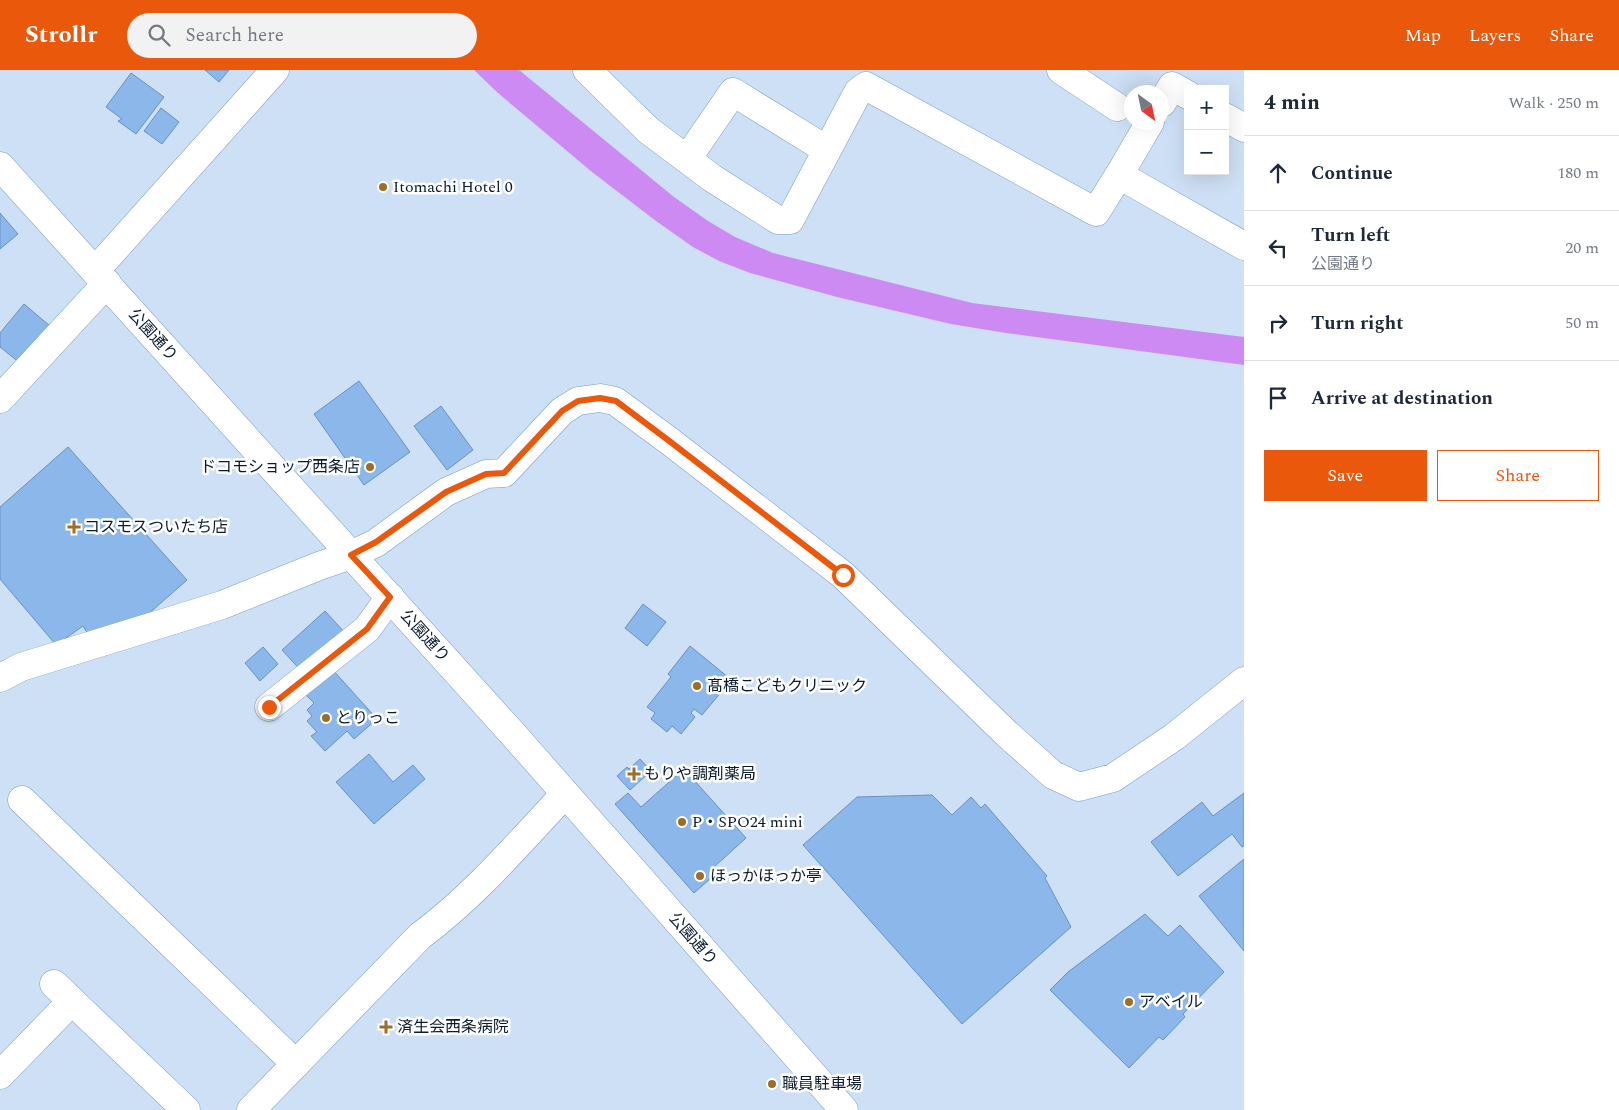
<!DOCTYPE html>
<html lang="en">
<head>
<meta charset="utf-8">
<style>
  :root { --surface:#fff; --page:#f2f2f3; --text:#1f2937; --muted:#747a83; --line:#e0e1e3; --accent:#ea580c }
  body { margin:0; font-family:Spectral,"Noto Sans JP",serif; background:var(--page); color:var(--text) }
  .controls { position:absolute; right:15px; top:15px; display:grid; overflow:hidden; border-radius:0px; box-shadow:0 5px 20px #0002 }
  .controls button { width:45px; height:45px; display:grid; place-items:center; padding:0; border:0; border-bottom:1px solid var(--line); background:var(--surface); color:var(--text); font:25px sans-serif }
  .compass { position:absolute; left:1124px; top:15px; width:45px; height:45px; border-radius:50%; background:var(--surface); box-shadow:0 5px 20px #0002; rotate:147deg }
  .stop { position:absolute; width:15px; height:15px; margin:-11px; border:4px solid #ea580c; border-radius:50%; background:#fff }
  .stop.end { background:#ea580c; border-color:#fff; box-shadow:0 1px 5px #0008 }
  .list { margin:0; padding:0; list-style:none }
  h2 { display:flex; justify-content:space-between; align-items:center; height:65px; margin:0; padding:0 20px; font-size:21px }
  h2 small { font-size:16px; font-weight:400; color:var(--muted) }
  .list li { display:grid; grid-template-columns:32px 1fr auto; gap:15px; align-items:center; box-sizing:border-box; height:75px; padding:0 20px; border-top:1px solid var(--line) }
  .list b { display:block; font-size:19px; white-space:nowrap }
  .list p { margin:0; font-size:16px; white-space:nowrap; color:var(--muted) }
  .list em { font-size:16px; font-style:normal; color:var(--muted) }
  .actions { display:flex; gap:10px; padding:15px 20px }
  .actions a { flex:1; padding:11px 0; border:1px solid var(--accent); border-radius:0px; text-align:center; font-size:18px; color:var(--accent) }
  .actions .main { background:var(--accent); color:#fff }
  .icon { flex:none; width:28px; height:28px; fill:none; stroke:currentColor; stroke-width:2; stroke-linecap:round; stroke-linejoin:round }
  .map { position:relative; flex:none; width:1244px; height:1040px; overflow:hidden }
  header { display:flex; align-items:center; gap:30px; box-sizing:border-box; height:70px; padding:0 25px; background:var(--accent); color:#fff }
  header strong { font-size:24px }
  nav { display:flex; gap:28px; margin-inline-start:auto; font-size:18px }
  .search { width:350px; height:45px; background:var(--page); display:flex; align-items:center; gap:12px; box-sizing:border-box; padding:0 18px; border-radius:28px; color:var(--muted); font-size:19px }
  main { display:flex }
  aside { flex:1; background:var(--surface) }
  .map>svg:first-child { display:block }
</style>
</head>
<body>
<header>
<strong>Strollr</strong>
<div class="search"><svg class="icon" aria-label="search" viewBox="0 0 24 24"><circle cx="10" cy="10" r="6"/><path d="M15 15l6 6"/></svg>Search here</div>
<nav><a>Map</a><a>Layers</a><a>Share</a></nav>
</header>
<main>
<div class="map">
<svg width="1244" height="1040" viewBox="0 0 1244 1040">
  <rect width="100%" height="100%" fill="#cee0f5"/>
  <path fill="#ce8af3" d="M474,0H519L674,127L708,151L735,167L773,183L972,233L1244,267V295L1006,263L951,254L837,227L750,203L719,191L693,177L656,151L592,102L498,23Z"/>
  <g fill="#8cb7ea" stroke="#6891c2">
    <path d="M205,0H229L219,12Z"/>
    <path d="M131,3L164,27L136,64L118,51L122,49L106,37Z"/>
    <path d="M161,38L179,52L162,74L144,61Z"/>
    <path d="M0,143L18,164L0,179Z"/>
    <path d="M24,234L50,256L20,293L0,277V263Z"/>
    <path d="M359,311L410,382L364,415L314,344Z"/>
    <path d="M441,336L473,380L447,400L414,356Z"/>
    <path d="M68,377L187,510L146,546L88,564L83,556L56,575L0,509V437Z"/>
    <path d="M643,534L666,552L647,576L625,558Z"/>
    <path d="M325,541L347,565L304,604L282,580Z"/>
    <path d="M690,576L734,612L725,623L722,621L702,645L694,639L691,643L695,647L681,664L672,656L667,662L651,649L655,643L647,637L671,607L668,604Z"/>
    <path d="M263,577L278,594L260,611L245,593Z"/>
    <path d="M332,599L377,649L354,669L347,661L325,681L311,666L317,662L307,651L312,646L307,640L314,633L305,624Z"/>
    <path d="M369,684L393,712L413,695L425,709L374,754L336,712Z"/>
    <path d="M640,689L651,701L630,720L617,706L627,697L629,699Z"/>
    <path d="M684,699L746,768L714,797L718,802L694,823L615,734L628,723L641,737Z"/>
    <path d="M1244,723V776L1242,777L1232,764L1178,806L1151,772L1202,732L1213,746Z"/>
    <path d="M932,725L952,745L971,727L981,738L985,734L1047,806L1045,808L1071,857L962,954L803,775L857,727Z"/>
    <path d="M1244,789V881L1199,826Z"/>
    <path d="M1145,844L1168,866L1180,855L1224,902L1183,944L1185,947L1163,970L1159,967L1129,998L1050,920L1068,902Z"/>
  </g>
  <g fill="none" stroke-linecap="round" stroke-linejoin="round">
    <g stroke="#739dce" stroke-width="29">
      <g id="street">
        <path d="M587,0L648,60L712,108L778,150H790L858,22L866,16L1096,142L1119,105L1244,176"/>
        <path d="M1061,0L1117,37"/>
        <path d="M1162,33L1172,16L1188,25"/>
        <path d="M1225,47L1244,58"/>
        <path d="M687,89L733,22L827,80"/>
        <path d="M1119,105L1150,52"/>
        <path d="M0,329L107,213"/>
        <path d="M0,608L21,597L222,535L319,496L351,485L376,473L446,422L486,404L504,403L562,341L578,331L600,328L615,331L668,370L843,505L1007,664L1053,705L1079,717L1113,708L1174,667L1244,611"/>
        <path d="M269,637L367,559L390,527"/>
        <path d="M22,730L296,994"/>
        <path d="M54,914L186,1040"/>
        <path d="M0,1005L72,931"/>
        <path d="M251,1040L420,866C474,826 519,773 565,724"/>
      </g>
    </g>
    <g stroke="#739dce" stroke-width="29">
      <g id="secondary">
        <path d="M0,96L512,663L844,1040"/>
        <path d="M95,201L275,0"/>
      </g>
    </g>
    <use href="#street" stroke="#fff" stroke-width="28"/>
    <use href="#secondary" stroke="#fff" stroke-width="28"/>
  </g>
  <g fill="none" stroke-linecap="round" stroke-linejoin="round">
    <path stroke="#ea580c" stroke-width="6" d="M269,637L367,559L390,527L351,485L376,472L446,422L486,404L504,403L562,341L578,331L600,328L616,331L668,370L843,505"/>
  </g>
  <g fill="#9f6d23" stroke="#fff" stroke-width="2">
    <circle cx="383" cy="117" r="5"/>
    <circle cx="370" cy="397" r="5"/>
    <path d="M71.5 449.5h5v5h5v5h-5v5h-5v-5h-5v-5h5z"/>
    <circle cx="697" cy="616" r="5"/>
    <circle cx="326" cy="648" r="5"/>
    <path d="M631.5 696.5h5v5h5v5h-5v5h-5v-5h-5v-5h5z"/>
    <circle cx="682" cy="752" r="5"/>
    <circle cx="700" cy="806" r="5"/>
    <circle cx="1129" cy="932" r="5"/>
    <path d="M383.5 949.5h5v5h5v5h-5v5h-5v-5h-5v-5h5z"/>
    <circle cx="772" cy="1014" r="5"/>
  </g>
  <g text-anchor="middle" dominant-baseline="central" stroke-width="5" stroke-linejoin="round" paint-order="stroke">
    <g font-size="16" fill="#0a1b2e" stroke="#fff" text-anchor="start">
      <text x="393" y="117">Itomachi Hotel 0</text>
      <text x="360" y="397" text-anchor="end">ドコモショップ西条店</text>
      <text x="84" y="457">コスモスついたち店</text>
      <text x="707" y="616">髙橋こどもクリニック</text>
      <text x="336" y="648">とりっこ</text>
      <text x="644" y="704">もりや調剤薬局</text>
      <text x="692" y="752">P・SPO24 mini</text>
      <text x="710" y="806">ほっかほっか亭</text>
      <text x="1139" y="932">アベイル</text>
      <text x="397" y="957">済生会西条病院</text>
      <text x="782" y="1014">職員駐車場</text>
    </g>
    <g font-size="16" fill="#0a1b2e" stroke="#fff">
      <text transform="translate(153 265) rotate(48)">公園通り</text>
      <text transform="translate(425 566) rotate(48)">公園通り</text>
      <text transform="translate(693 869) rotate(49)">公園通り</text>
    </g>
  </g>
</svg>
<div class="controls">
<button>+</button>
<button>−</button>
</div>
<svg class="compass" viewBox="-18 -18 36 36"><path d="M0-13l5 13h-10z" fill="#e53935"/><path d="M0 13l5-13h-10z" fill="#747a83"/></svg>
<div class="stop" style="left:843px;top:505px"></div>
<div class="stop end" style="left:269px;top:637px"></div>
</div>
<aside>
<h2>4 min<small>Walk · 250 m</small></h2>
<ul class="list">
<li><svg class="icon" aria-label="ahead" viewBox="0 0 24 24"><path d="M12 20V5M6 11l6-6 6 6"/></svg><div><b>Continue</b></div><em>180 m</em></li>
<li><svg class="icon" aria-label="left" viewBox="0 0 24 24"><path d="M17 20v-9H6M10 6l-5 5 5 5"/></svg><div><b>Turn left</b><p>公園通り</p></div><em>20 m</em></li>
<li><svg class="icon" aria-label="right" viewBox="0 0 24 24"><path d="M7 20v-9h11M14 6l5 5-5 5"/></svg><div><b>Turn right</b></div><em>50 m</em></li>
<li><svg class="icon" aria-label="arrive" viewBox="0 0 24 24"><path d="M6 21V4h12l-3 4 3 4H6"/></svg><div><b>Arrive at destination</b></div></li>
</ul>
<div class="actions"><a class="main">Save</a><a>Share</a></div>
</aside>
</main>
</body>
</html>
